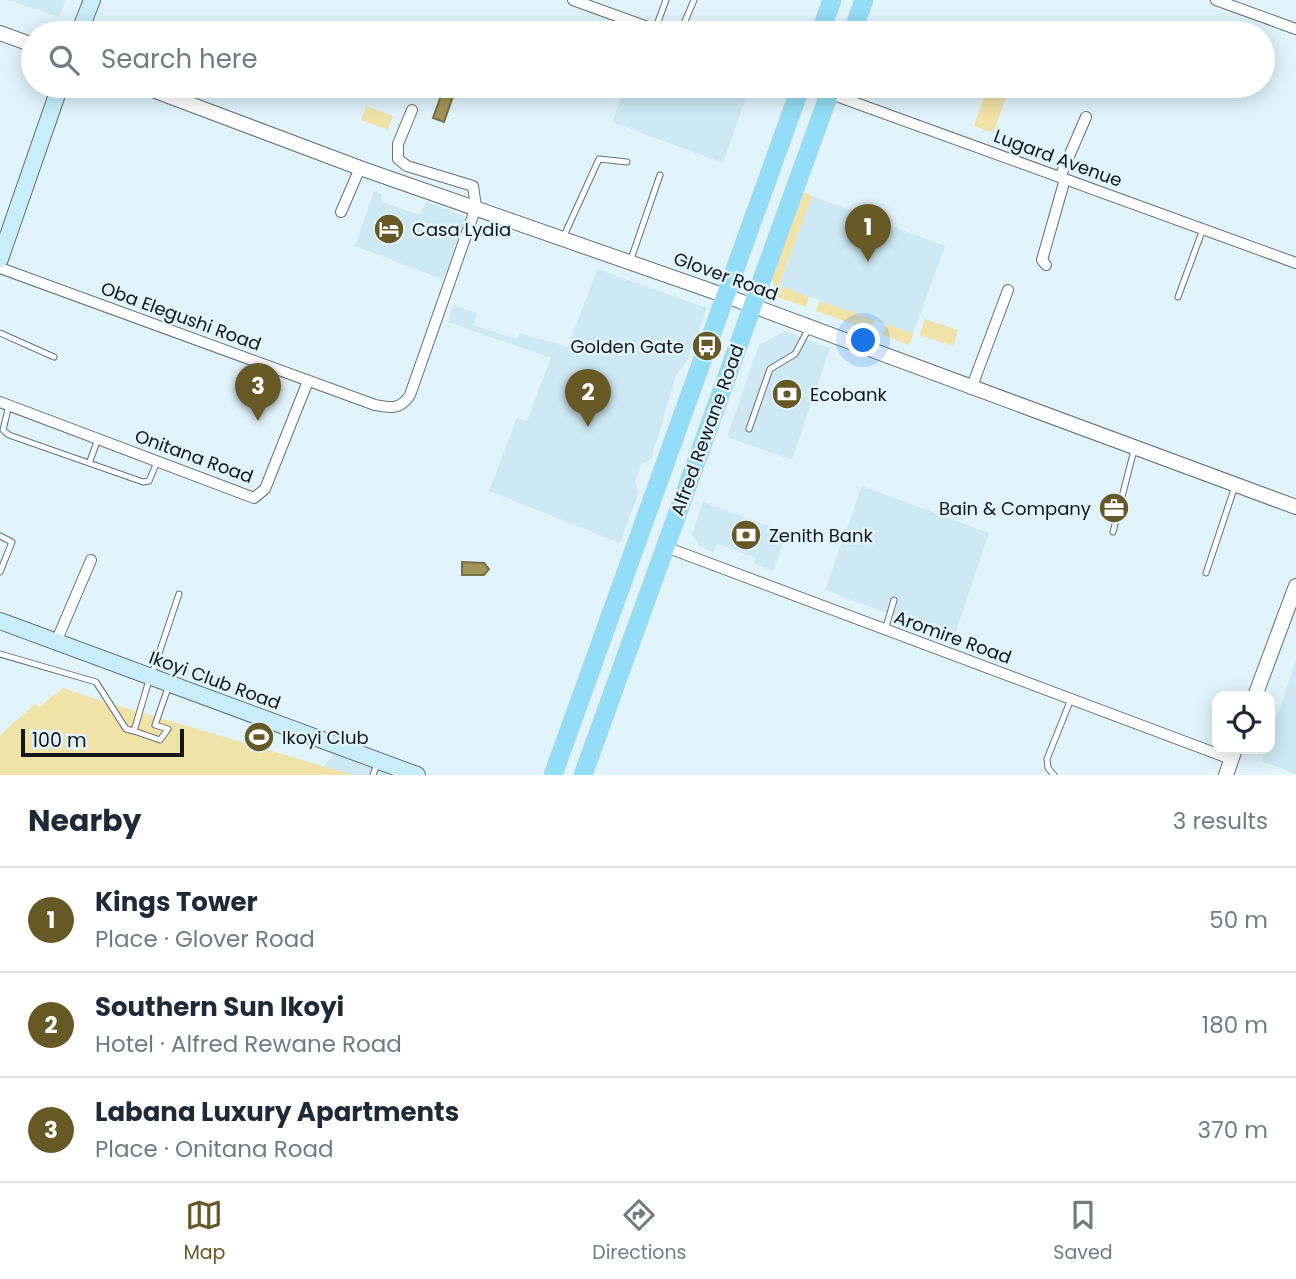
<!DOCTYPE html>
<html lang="en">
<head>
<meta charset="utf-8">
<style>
  :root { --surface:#fff; --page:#f2f2f3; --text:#1f2937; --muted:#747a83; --line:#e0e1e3; --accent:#665926 }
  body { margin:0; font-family:Poppins,sans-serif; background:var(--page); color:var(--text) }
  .controls { position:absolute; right:21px; bottom:21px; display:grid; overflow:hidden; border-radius:14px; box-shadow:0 4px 18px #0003 }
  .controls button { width:63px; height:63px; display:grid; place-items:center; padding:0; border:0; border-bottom:2px solid var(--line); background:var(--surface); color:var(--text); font:35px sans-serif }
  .scale { position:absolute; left:21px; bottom:18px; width:163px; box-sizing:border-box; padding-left:7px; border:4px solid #11171a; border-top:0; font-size:19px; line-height:24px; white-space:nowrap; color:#11171a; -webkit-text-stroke:5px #e1f4fb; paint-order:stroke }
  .you { position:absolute; left:864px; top:341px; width:24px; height:24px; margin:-18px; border:5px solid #fff; border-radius:50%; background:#1a73e8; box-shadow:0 0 0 10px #1a73e833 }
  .badge { display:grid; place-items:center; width:46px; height:46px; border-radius:50%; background:var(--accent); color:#fff; font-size:23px; font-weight:700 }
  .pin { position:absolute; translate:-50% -58px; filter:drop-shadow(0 2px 4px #0008) }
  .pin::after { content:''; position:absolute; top:37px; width:24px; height:21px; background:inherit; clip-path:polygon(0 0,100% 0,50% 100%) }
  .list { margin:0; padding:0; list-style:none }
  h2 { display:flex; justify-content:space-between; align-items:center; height:91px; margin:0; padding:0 28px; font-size:30px }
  h2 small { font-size:23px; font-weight:400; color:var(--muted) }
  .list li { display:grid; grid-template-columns:46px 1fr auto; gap:21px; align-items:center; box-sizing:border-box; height:105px; padding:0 28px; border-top:2px solid var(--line) }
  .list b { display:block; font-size:26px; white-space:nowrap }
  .list p { margin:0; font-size:23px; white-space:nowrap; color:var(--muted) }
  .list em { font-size:23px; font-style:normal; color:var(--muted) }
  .icon { flex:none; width:38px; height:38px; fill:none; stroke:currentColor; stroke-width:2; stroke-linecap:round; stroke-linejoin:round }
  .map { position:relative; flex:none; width:1296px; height:775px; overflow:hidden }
  .search { position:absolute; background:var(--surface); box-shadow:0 4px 18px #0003; left:21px; right:21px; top:21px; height:77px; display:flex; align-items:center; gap:18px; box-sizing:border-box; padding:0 24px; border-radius:38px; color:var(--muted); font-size:26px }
  .sheet { height:406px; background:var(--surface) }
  nav { display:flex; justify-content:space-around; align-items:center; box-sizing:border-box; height:98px; border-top:2px solid var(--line); background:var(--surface); font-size:19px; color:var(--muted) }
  nav a { display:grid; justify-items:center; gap:4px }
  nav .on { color:var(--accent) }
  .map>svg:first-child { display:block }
</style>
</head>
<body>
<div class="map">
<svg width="1296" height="775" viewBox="0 0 1296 775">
  <rect width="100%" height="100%" fill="#e1f4fb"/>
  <g fill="#cee9f4">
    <path d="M8,0H65L59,17Z"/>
    <path d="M626,86H750L723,163L612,122Z"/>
    <path d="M374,191L382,194L380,201L420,215L426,202L465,216L464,219L469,221L450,273L446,272L442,279L355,246Z"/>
    <path d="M812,196L945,246L913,334L779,286Z"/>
    <path d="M597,269L707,308L687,361L676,375L651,460L641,464L635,483L639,492L620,543L489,491L517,418L527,421L551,358L448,322L453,305L477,313L473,325L516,339L519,333L568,347Z"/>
    <path d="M785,331L830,348L792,460L727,437L759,345Z"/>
    <path d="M862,486L989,533L954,638L825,590Z"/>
    <path d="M703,502L787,533L773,571L754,564L756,558L717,544L713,552L699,546L692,534Z"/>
    <path d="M1296,661V774L1261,761L1266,749H1270V737Z"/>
    <path d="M334,753L394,775H318Z"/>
  </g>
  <g fill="#f1e2a7">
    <path d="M988,86H1010L993,133L974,126Z"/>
    <path d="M366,106L393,116L388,130L361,120Z"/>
    <path d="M804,192L812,196L779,285L809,297L806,307L777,297L772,278Z"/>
    <path d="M820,301L874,320L870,330L816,311Z"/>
    <path d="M925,319L958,330L953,346L920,335Z"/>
    <path d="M887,324L913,334L909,345L883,335Z"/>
    <path d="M63,688L96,699L353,775H0V735L35,704L39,707Z"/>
  </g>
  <g fill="#a39559" stroke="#776f46" stroke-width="2">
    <path d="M442,93L453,96L444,122L433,118Z"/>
    <path d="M462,562L484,563L489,569L484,575H462Z"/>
  </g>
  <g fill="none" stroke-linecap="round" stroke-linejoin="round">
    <g stroke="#63737a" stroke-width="7">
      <g id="service">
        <path d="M655,30L666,0"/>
        <path d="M680,33L694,0"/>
        <path d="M563,238L599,159L627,162"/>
        <path d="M630,262L660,175"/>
        <path d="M1178,297L1203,229"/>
        <path d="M0,333L54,357"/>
        <path d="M9,405L3,430L9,435L143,482L149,481L157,462"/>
        <path d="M749,429L770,369L795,354L809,328"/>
        <path d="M90,461L98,439"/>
        <path d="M1113,532L1134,450"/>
        <path d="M0,536L12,542L0,572"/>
        <path d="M1206,573L1235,486"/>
        <path d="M885,630L894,600"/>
        <path d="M0,654L96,682L126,729L134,731"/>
        <path d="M152,674L179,594"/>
        <path d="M149,680L134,731L160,740L168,729L155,725L169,685"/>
        <path d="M373,775L377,764"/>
        <path d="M1054,775L1048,768L1047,759L1071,699"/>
      </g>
    </g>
    <g stroke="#63737a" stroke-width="12">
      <g id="minor">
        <path d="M573,0L664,33"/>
        <path d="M1216,0L1296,29"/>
        <path d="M809,86L1296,263"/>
        <path d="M1060,177L1086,117"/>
        <path d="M341,212L360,168"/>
        <path d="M1046,265L1042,260L1065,179"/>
        <path d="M0,268L375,405C391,408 400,410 410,395L476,207L473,186L407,166L398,159V144L412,110"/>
        <path d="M971,389L1008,290"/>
        <path d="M0,402L254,498L265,489L308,381"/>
        <path d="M663,546L1231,759"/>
        <path d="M56,642L91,560"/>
      </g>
    </g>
    <g stroke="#63737a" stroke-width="16">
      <g id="tertiary">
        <path d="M0,33L33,45"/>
        <path d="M142,86L360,168L726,296L1296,507"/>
        <path d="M1255,696L1296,586"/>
        <path d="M1226,775L1235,749"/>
      </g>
    </g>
    <g stroke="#63737a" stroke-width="18">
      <g id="secondary">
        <path d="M79,33L92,0"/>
        <path d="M0,259L60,86"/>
        <path d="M0,621L417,775"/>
      </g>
    </g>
    <g stroke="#cfd1d1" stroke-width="19">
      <g id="primary">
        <path d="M820,33L832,0"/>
        <path d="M852,33L864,0"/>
        <path d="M553,775L801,86"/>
        <path d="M583,775L832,86"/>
      </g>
    </g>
    <use href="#service" stroke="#fff" stroke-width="5"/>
    <use href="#minor" stroke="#fff" stroke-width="10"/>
    <use href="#tertiary" stroke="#fff" stroke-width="14"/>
    <use href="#secondary" stroke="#c8eefb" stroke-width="16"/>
    <use href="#primary" stroke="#92ddf7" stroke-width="18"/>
  </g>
  <defs>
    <g id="hotel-disc" transform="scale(1.575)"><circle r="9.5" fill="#665926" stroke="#e1f4fb"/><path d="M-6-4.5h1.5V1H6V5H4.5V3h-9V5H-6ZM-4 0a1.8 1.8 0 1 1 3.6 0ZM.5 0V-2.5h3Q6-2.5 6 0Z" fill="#fff"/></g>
    <g id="bus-disc" transform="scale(1.575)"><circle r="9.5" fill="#665926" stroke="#e1f4fb"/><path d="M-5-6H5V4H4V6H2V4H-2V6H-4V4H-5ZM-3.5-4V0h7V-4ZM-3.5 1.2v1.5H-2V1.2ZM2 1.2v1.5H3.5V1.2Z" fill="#fff"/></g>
    <g id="bank-disc" transform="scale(1.575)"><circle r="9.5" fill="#665926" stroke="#e1f4fb"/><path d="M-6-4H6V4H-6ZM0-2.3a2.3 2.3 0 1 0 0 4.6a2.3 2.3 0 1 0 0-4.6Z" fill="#fff"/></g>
    <g id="office-disc" transform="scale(1.575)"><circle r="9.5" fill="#665926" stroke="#e1f4fb"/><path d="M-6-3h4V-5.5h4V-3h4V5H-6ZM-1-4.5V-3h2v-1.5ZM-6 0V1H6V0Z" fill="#fff"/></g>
    <g id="stadium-disc" transform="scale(1.575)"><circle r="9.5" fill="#665926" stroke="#e1f4fb"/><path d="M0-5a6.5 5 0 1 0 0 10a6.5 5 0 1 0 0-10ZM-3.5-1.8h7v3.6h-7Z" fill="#fff"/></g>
  </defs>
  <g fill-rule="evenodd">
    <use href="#hotel-disc" x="389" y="229"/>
    <use href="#bus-disc" x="707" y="346"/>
    <use href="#bank-disc" x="787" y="394"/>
    <use href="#office-disc" x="1114" y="508"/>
    <use href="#bank-disc" x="746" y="535"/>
    <use href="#stadium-disc" x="259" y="737"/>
  </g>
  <g text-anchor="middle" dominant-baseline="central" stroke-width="5" stroke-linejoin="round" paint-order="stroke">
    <g font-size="18" fill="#11171a" stroke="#e1f4fb">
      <text transform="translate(1058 158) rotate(20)">Lugard Avenue</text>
      <text transform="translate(726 276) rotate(20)">Glover Road</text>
      <text transform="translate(181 316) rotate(20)">Oba Elegushi Road</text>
      <text transform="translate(707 430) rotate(-70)">Alfred Rewane Road</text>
      <text transform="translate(194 456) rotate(20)">Onitana Road</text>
      <text transform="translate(953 637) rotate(20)">Aromire Road</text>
      <text transform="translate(215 680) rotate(20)">Ikoyi Club Road</text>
    </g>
    <g font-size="18" fill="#11171a" stroke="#e1f4fb" text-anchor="start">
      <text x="412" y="229">Casa Lydia</text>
      <text x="684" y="346" text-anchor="end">Golden Gate</text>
      <text x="810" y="394">Ecobank</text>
      <text x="1091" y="508" text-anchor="end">Bain &amp; Company</text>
      <text x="769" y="535">Zenith Bank</text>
      <text x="282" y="737">Ikoyi Club</text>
    </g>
  </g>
</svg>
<div class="controls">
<button><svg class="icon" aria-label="locate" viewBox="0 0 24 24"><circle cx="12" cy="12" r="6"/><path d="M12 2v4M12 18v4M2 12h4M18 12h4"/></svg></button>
</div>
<div class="scale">100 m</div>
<div class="you"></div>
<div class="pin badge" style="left:868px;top:262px">1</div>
<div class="pin badge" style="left:588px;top:427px">2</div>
<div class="pin badge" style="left:258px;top:421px">3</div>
<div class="search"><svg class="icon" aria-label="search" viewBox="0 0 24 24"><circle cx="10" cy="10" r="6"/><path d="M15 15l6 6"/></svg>Search here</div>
</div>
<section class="sheet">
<h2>Nearby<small>3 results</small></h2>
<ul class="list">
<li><span class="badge">1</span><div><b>Kings Tower</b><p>Place · Glover Road</p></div><em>50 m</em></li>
<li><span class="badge">2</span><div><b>Southern Sun Ikoyi</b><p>Hotel · Alfred Rewane Road</p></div><em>180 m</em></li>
<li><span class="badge">3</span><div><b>Labana Luxury Apartments</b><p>Place · Onitana Road</p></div><em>370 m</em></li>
</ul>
</section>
<nav>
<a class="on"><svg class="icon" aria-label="map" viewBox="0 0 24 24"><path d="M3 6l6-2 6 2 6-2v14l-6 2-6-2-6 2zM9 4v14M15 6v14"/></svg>Map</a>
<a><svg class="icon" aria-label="directions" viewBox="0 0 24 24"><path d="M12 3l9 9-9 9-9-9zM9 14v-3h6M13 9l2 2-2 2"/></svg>Directions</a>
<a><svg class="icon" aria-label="saved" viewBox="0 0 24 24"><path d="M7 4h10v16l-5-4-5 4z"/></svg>Saved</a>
</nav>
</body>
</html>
